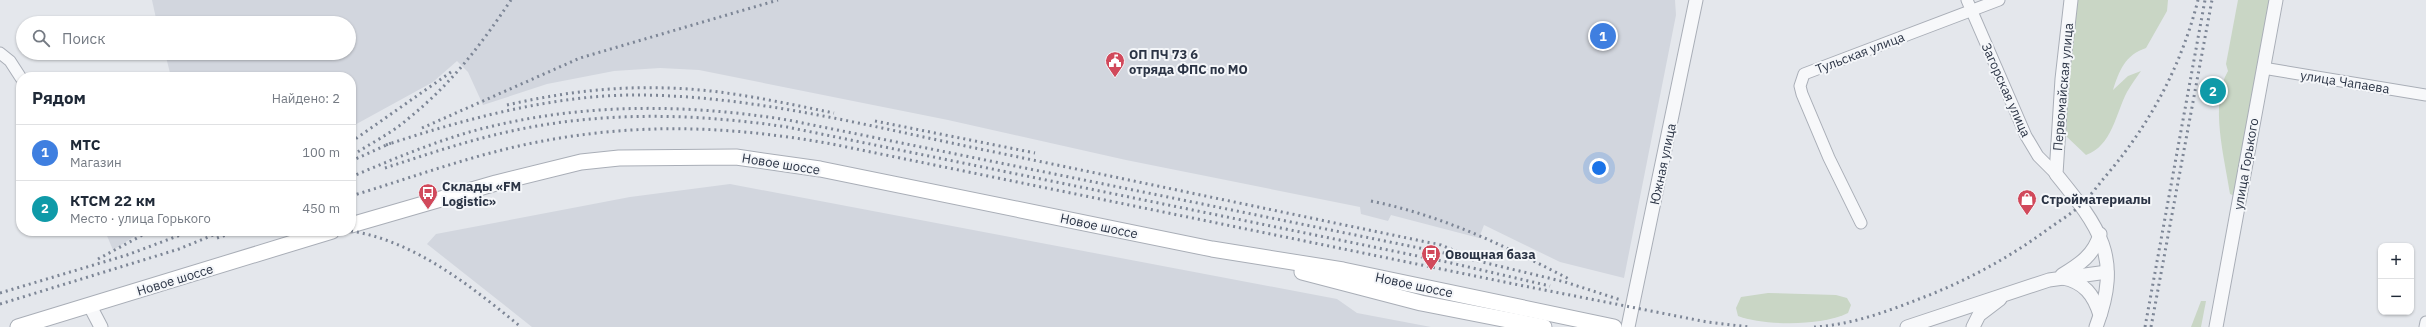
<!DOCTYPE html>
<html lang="ru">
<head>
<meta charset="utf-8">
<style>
  :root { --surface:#fff; --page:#f6f6f7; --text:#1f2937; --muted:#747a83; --line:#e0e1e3; --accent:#1a73e8 }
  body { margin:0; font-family:"IBM Plex Sans",sans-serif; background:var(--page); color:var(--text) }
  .controls { position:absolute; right:12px; bottom:12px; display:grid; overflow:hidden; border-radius:8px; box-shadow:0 1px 3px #0004 }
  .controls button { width:36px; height:36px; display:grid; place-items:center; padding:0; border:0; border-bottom:1px solid var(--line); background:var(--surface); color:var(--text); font:20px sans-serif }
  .you { position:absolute; left:1599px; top:168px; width:14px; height:14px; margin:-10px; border:3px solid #fff; border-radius:50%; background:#1a73e8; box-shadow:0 0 0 6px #1a73e833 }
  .badge { display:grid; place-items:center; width:26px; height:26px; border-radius:50%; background:var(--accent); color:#fff; font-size:13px; font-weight:700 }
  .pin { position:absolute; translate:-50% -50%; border:2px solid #fff; box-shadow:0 1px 4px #0006 }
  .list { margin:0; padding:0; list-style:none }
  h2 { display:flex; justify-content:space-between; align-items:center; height:52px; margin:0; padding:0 16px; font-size:17px }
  h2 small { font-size:13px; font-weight:400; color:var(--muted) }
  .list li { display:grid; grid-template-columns:26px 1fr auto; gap:12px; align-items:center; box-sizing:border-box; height:56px; padding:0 16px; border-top:1px solid var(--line) }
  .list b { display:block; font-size:15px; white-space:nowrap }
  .list p { margin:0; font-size:13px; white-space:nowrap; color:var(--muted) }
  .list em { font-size:13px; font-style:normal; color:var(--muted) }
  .icon { flex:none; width:22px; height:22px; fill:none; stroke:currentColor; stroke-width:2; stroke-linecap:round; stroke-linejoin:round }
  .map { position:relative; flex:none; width:2426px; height:327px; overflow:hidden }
  .search { position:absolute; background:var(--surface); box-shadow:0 1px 3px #0004; left:16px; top:16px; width:340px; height:44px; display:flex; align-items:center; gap:10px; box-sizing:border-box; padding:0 14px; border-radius:22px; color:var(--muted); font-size:15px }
  .panel { position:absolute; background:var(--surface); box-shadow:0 1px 3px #0004; left:16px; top:72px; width:340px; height:164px; border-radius:16px }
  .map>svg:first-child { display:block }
</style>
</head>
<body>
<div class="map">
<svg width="2426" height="327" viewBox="0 0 2426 327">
  <rect width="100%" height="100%" fill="#e4e7ec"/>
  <g fill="#d2d6de">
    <path d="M152,0H1675L1676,15L1624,278L1560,262L1484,225L1479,238L1391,215L1388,221L1361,214L1360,207L1126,160L948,120L699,70L660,68L614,71L547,84L483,105L468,72L457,61L433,82L351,127V77H161L170,73L165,53H349V23H157Z"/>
    <path d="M730,184L1337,299L1357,313L1431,327H532L427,244L436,234L630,197Z"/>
    <path d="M105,231H143L113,250Z"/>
  </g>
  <g fill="#c9d6c5">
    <path d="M2076,0H2168L2167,11L2146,48C2125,55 2119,71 2113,90L2128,76L2141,71C2136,78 2131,85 2127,92C2116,113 2112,146 2086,155L2066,136L2068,78Z"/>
    <path d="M2238,0H2271L2235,196L2230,194C2225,159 2209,103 2228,71L2226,64Z"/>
    <path d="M1768,293L1836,295L1847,298L1851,305L1848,313C1822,326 1765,326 1738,316L1736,308L1741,297Z"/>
    <path d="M2201,301H2206L2201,327H2191Z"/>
  </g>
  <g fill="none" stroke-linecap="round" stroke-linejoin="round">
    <g stroke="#a9aeb7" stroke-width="13">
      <g id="minor">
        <path d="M1967,0L2026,136L2038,156L2056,174"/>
        <path d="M0,53L10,61L21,78"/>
        <path d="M2263,68L2426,95"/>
        <path d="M1861,223L1829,158L1802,94L1800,86L1804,74L1999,0"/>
        <path d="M2425,327L2426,322"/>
      </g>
    </g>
    <g stroke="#a9aeb7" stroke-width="15">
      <g id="tertiary">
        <path d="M2071,0L2062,79L2056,174C2099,227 2123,256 2096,327"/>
        <path d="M2062,275C2080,264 2094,255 2100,234"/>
        <path d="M2063,278C2084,282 2094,295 2100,315"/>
        <path d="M90,306L101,327"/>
        <path d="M1628,327L1696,0"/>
        <path d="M1907,327L2049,280L2107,272"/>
        <path d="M1973,327L1979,315L2000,299"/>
        <path d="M2216,327L2276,0"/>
      </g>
    </g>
    <g stroke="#a9aeb7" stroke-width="17">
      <g id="secondary">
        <path d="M351,225L496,183L581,162L619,158L736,157L820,169L1212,249L1343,270L1614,327"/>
        <path d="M1302,272L1421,303L1544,327"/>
        <path d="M18,327L332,231"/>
      </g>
    </g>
    <use href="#minor" stroke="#f7f8fa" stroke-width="11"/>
    <use href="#tertiary" stroke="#f7f8fa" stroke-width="13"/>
    <use href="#secondary" stroke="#fff" stroke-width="15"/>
    <g stroke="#7d8696" stroke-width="3" stroke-dasharray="2 4" stroke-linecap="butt">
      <path d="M507,105C559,93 613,86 666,88C723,89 779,102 834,113"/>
      <path d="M875,121L1035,153"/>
      <path d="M422,128L580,58L778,0"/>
      <path d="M351,142L454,70"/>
      <path d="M386,145C464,119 557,94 640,95C753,96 865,125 975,148C1130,180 1286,213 1441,245L1458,252"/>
      <path d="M353,155C371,143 392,133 409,118C452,83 480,46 511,0"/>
      <path d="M351,161L391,143"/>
      <path d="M385,168C425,155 466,141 507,132C600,111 693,113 787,127L1447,262L1550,286"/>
      <path d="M351,177C391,160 431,143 473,131C577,103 682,103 788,120L1449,254L1565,282L1621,300"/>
      <path d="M351,196C404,180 456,161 510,148C620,122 721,124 832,144L1519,285L1707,322L1749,327"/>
      <path d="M1371,201C1444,216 1505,246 1571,280"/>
      <path d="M351,231C415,241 472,287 521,327"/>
      <path d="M217,238L238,231"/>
      <path d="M98,259L150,231"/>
      <path d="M0,293L127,255L191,231"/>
      <path d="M0,304L179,249L223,231"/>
      <path d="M1814,327C1850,325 1886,312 1919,299C1964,282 2005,260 2044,232C2056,223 2070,215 2081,205C2089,197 2097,187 2104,178C2149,126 2181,67 2198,0"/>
      <path d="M2145,327L2205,0"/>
      <path d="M2151,327L2212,0"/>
    </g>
  </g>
  <defs>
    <g id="civic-pin" transform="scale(1)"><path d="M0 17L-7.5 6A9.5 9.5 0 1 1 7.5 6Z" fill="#d1495b" stroke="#f4f6f9"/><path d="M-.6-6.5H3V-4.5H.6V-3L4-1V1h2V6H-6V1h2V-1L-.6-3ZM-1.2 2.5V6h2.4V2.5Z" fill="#fff"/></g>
    <g id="bus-pin" transform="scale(1)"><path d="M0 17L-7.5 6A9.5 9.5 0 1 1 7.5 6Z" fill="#d1495b" stroke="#f4f6f9"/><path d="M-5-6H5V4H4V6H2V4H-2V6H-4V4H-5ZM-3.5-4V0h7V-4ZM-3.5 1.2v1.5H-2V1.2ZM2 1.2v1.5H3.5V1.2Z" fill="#fff"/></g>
    <g id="shop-pin" transform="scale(1)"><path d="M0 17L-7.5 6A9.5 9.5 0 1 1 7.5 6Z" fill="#d1495b" stroke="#f4f6f9"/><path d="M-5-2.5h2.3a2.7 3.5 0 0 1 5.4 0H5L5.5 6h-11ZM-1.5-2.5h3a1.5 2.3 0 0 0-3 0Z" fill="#fff"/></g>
  </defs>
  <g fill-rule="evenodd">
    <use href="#civic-pin" x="1115" y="61"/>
    <use href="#bus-pin" x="428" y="193"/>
    <use href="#shop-pin" x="2027" y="199"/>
    <use href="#bus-pin" x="1431" y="254"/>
  </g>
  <g text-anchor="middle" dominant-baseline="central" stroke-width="4" stroke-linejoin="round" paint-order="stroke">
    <g font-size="13" fill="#2b3445" stroke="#f4f6f9">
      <text transform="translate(1860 53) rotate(-21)">Тульская улица</text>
      <text transform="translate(2345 82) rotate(9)">улица Чапаева</text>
      <text transform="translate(2063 87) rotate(-85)">Первомайская улица</text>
      <text transform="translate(2006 90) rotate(66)">Загорская улица</text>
      <text transform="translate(781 164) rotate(9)">Новое шоссе</text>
      <text transform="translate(1663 164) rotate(-78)">Южная улица</text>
      <text transform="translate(2246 164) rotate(-80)">улица Горького</text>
      <text transform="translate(1099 226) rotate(12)">Новое шоссе</text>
      <text transform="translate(175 280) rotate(-17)">Новое шоссе</text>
      <text transform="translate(1414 285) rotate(12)">Новое шоссе</text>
    </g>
    <g font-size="13" font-weight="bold" fill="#2b3445" stroke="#f4f6f9" text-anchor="start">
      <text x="1129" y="54">ОП ПЧ 73 6<tspan x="1129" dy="15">отряда ФПС по МО</tspan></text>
      <text x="442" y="186">Склады «FM<tspan x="442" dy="15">Logistic»</tspan></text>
      <text x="2041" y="199">Стройматериалы</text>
      <text x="1445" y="254">Овощная база</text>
    </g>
  </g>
</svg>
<div class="controls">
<button>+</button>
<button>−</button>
</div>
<div class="you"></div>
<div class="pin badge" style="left:1603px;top:36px;background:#3f7fe0">1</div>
<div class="pin badge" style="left:2213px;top:91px;background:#0f9aa8">2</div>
<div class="search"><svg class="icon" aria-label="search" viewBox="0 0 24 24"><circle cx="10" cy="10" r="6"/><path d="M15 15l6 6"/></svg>Поиск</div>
<section class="panel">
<h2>Рядом<small>Найдено: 2</small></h2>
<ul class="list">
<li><span class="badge" style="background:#3f7fe0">1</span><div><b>МТС</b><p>Магазин</p></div><em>100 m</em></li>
<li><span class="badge" style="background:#0f9aa8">2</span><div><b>КТСМ 22 км</b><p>Место · улица Горького</p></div><em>450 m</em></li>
</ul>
</section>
</div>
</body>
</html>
